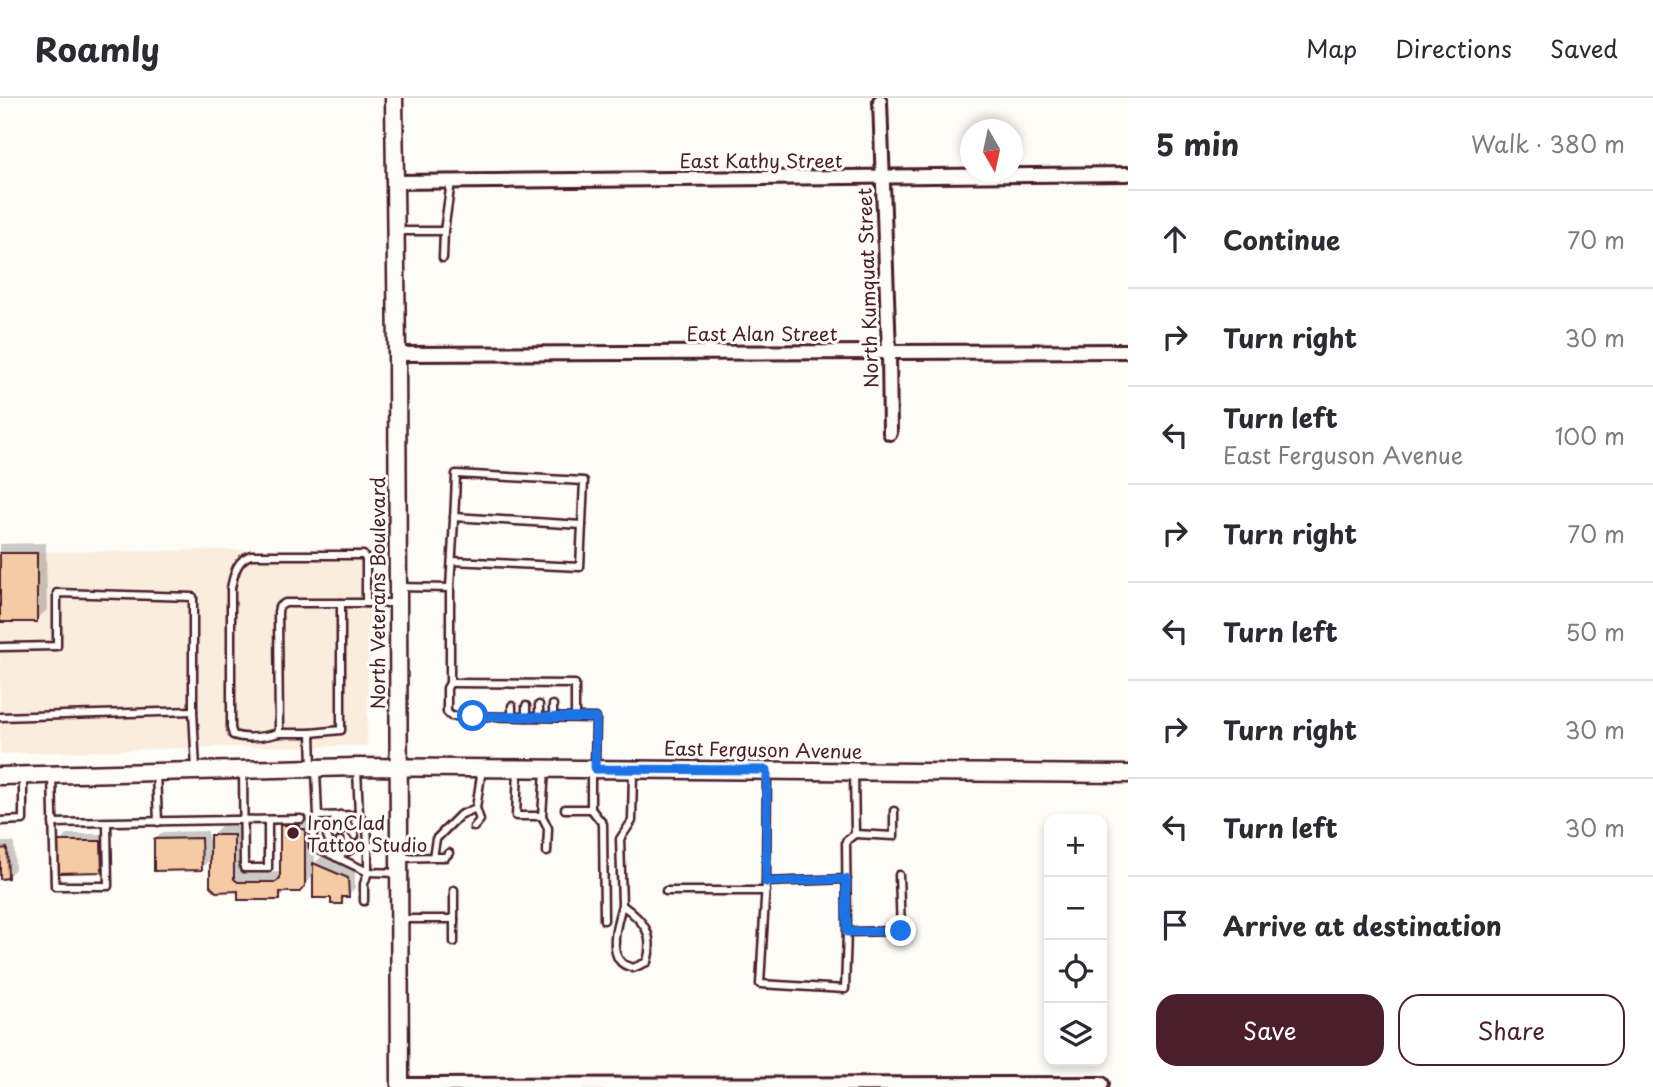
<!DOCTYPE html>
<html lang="en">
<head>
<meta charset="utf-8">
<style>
  :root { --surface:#fff; --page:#f2f2f3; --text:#2b2b33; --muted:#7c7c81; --line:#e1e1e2; --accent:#4a1f2b }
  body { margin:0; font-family:"Playpen Sans",sans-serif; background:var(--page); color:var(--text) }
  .controls { position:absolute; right:21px; bottom:21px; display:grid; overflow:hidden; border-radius:14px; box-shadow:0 4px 10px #0003 }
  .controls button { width:63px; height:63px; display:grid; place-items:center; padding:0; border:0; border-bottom:2px solid var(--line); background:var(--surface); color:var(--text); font:35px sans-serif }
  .compass { position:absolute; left:960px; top:21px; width:63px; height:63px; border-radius:50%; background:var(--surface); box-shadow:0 4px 10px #0003; rotate:171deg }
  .stop { position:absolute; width:21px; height:21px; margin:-16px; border:5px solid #1a73e8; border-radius:50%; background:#fff }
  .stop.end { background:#1a73e8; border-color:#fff; box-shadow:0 2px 7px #0008 }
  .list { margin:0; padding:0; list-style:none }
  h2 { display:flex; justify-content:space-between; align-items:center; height:91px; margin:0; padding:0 28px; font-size:30px }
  h2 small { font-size:23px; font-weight:400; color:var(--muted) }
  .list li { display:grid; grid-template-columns:46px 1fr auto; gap:21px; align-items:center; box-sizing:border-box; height:98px; padding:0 28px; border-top:2px solid var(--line) }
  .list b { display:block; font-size:26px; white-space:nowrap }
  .list p { margin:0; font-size:23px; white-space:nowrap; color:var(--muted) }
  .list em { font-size:23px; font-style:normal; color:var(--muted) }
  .actions { display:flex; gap:14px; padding:21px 28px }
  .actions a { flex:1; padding:16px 0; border:2px solid var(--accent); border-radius:21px; text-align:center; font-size:24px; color:var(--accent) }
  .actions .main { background:var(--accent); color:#fff }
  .icon { flex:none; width:38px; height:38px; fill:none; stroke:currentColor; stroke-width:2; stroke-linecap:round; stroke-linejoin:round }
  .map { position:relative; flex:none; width:1128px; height:989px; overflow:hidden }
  header { display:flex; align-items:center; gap:42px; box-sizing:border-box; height:98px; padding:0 35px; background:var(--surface); border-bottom:2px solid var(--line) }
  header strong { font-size:33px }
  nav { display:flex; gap:38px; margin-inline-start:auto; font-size:24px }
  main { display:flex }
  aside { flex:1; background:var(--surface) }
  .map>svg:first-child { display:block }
</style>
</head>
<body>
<header>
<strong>Roamly</strong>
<nav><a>Map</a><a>Directions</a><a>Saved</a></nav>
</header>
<main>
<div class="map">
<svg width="1128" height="989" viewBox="0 0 1128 989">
  <rect width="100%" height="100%" fill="#fdfcf7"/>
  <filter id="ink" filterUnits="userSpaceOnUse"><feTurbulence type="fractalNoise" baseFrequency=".0143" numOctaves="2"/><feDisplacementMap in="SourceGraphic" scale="14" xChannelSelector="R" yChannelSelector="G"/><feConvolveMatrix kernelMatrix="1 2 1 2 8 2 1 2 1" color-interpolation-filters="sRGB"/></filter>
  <g filter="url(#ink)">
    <path fill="#fbedde" d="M370,451L367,648L221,649L0,656V454Z"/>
    <g fill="#0003">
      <path d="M46,445L47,512L36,522H0V446Z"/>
      <path d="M291,718H308L309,721H314L315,765L322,758L355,773V790L341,804L333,798L315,776L299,792H288L279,801L239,792L212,760L201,770L155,741L163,734L208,733V742L221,728H243L244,770L248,775L282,774L281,728Z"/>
      <path d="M67,736H108V765L101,772L60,744Z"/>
      <path d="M0,744H14L15,771L7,779H0Z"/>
    </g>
    <g fill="#f5caa4" stroke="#4a1f2b" stroke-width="2">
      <rect x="0" y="455" width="37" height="69"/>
      <path d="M280,727H299V731H305V788L300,794H280V802H238V793L216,794L210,788V737H234V781L238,784H276L280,780Z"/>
      <path d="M201,740L202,772L154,773V741Z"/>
      <path d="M58,743H101L102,774L58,775Z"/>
      <path d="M7,750L8,780L0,781V751Z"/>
      <path d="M313,765L348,780L349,799H342V806H331V800H313Z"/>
    </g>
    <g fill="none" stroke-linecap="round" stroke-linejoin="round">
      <g stroke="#4a1f2b" stroke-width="11">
        <g id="lane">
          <path d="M397,133H444"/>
          <path d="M443,160L444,133L451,84"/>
          <path d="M454,419L582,427"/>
          <path d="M398,489L450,490V585L447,590V614L451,618L596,620L595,669"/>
          <path d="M450,490C452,452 455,414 456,376L584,383L580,469L452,463"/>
          <path d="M0,549L57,548V495L193,499V613L196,671"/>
          <path d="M450,585L575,586V619"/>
          <path d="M539,607V619"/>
          <path d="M512,608V618"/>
          <path d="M526,608V619"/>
          <path d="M0,619L193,613"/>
          <path d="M553,619V607"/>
          <path d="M279,635C264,639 248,642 233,637L231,630V490C234,477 236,462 251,457H363L366,461V505"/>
          <path d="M311,635L341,632V505"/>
          <path d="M312,669L311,635H279L278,514L279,509L285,505H396"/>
          <path d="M316,672L318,718L359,717L357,671"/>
          <path d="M518,672L516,718H542"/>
          <path d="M545,672L542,718L548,730L547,754"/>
          <path d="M243,673L244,770H268V722"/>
          <path d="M156,674L158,724"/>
          <path d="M52,678L55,788H108L107,725"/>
          <path d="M565,711H591V673"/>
          <path d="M591,711L603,726L604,822"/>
          <path d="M340,717L355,738"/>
          <path d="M359,717L367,726L368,748"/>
          <path d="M318,718L313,724V748L368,774L364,786V803"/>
          <path d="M341,719V733"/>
          <path d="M0,723L23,722V679"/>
          <path d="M53,725L301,721"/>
          <path d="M329,728L340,717"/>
          <path d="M474,729L480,722L476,710"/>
          <path d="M855,736L894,738V713"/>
          <path d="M327,738L336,759"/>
          <path d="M397,748H368V774L399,775"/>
          <path d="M336,759L354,750"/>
          <path d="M336,759L340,743"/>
          <path d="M433,759H445L449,755"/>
          <path d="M399,760L433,759L436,741L460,717L476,710L482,671"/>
          <path d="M847,781L766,784L760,886L845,891L847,834L846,743L855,736L854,675"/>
          <path d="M766,784L767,674"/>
          <path d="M666,793H766"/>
          <path d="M622,807C618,822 608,853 622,865C625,868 629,868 633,870L647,864C655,836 644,823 622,807L620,741L632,723L633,673"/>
          <path d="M401,821H454V844"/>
          <path d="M454,821V792"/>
          <path d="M847,834L901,833L899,777"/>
        </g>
      </g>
      <g stroke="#4a1f2b" stroke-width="18">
        <g id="street">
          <path d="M880,3L889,254L890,335"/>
          <path d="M395,84L1128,76"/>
          <path d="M397,256L1128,253"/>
          <path d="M400,987L1102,986"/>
        </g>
      </g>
      <g stroke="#4a1f2b" stroke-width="21">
        <g id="secondary">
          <path d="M394,0L397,256L400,989"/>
          <path d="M0,678L357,669L1128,676"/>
        </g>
      </g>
      <use href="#lane" stroke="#fdfcf7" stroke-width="6"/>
      <use href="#street" stroke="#fdfcf7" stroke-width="12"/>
      <use href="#secondary" stroke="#fdfcf7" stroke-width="16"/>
    </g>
  </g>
  <g fill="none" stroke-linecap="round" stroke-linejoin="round" filter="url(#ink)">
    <path stroke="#1a73e8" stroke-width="9" d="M473,618L596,620L595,671L767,672L766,784L846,781L847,834L901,833"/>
  </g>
  <circle fill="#4a1f2b" stroke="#fdfcf7" stroke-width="2.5" cx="293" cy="735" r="7"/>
  <g text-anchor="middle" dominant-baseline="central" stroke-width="6" stroke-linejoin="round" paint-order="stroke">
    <g font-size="19" fill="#4a1f2b" stroke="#fdfcf7">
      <text x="761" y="62">East Kathy Street</text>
      <text transform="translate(867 190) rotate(-92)">North Kumquat Street</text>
      <text x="762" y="235">East Alan Street</text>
      <text transform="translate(377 495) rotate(-90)">North Veterans Boulevard</text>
      <text transform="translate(763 651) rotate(1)">East Ferguson Avenue</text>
    </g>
    <g font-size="19" fill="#4a1f2b" stroke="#fdfcf7" text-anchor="start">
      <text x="307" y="724">IronClad<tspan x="307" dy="22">Tattoo Studio</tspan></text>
    </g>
  </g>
</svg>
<div class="controls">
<button>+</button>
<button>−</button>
<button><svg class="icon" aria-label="locate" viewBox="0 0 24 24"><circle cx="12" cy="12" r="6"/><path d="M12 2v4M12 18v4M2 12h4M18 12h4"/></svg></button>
<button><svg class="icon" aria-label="layers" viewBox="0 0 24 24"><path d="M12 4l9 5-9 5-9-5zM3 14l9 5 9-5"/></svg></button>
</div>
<svg class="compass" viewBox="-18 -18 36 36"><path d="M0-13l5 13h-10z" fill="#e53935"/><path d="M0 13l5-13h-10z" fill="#7c7c81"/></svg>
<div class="stop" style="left:473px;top:618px"></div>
<div class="stop end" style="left:901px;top:833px"></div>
</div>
<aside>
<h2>5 min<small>Walk · 380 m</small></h2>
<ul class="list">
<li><svg class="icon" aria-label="ahead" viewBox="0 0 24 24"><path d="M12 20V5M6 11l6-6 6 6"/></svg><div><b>Continue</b></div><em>70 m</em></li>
<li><svg class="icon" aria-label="right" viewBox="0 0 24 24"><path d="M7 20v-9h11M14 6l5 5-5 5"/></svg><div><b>Turn right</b></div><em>30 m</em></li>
<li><svg class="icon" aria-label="left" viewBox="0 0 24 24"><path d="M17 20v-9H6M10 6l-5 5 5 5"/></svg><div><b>Turn left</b><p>East Ferguson Avenue</p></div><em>100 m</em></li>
<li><svg class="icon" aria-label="right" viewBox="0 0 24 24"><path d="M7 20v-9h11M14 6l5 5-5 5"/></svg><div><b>Turn right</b></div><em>70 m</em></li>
<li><svg class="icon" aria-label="left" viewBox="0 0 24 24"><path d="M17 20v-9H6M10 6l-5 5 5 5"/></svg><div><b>Turn left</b></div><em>50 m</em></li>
<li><svg class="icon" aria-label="right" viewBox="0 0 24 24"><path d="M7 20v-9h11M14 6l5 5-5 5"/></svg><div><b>Turn right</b></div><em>30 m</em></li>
<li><svg class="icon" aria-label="left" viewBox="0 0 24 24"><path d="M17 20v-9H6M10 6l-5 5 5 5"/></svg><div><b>Turn left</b></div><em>30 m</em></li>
<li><svg class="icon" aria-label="arrive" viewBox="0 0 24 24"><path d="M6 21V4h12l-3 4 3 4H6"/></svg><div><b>Arrive at destination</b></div></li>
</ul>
<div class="actions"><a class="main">Save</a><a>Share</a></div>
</aside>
</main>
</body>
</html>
